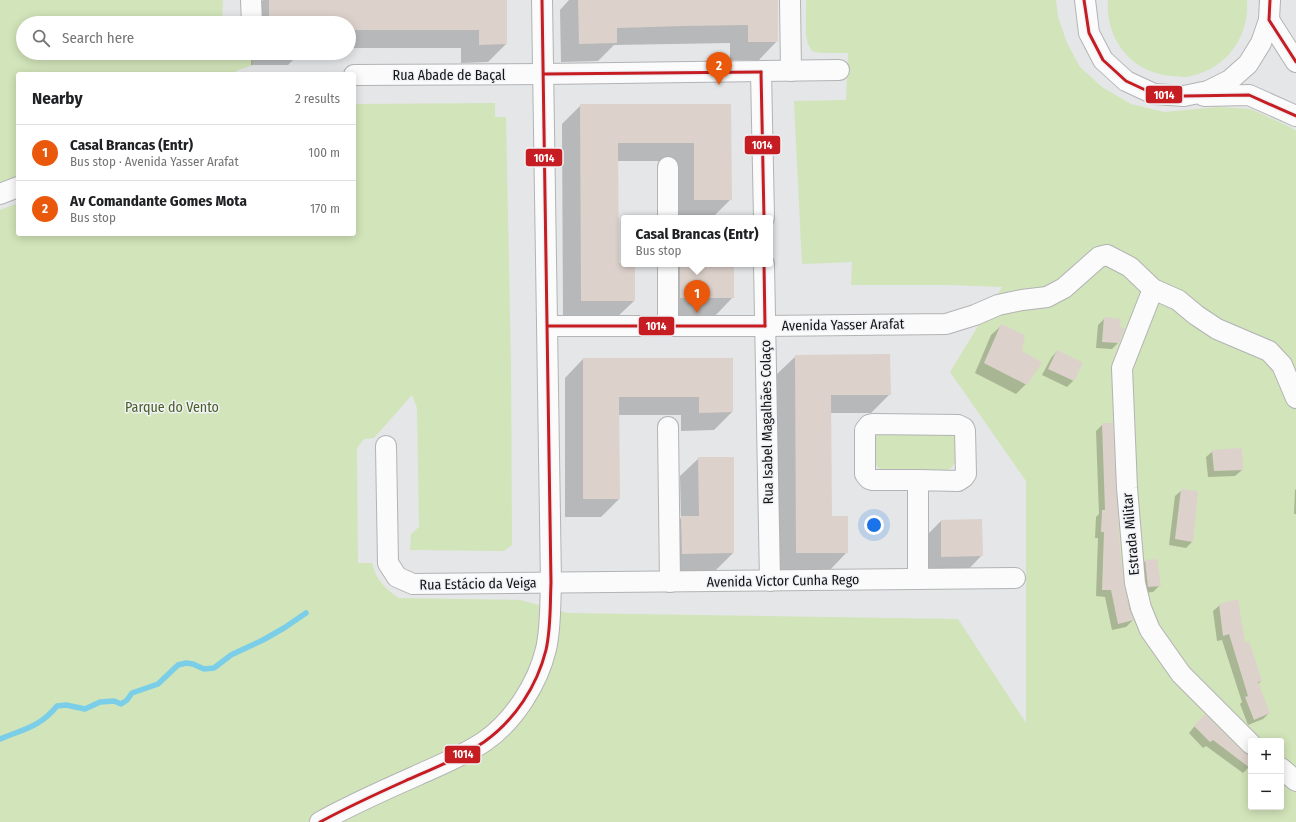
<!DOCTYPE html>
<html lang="en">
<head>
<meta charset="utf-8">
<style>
  :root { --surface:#fff; --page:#f2f2f2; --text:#202124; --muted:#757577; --line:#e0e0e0; --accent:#ea580c }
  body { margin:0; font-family:"Fira Sans Condensed",sans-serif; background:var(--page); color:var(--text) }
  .controls { position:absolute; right:12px; bottom:12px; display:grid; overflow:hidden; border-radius:4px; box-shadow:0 2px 10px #0003 }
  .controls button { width:36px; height:36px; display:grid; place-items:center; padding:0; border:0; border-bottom:1px solid var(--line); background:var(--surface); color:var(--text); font:20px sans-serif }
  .you { position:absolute; left:874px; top:525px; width:14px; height:14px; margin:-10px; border:3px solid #fff; border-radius:50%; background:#1a73e8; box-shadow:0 0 0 6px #1a73e833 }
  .badge { display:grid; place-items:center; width:26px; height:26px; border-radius:50%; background:var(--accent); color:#fff; font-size:13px; font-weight:700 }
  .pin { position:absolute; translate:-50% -33px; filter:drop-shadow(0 1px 2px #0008) }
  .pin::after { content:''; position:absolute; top:21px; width:14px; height:12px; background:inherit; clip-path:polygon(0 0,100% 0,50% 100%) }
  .popup { position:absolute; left:621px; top:215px; width:152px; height:52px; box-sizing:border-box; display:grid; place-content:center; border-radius:4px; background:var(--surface); filter:drop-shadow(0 1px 3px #0005); font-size:13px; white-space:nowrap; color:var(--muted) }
  .popup b { font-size:15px; color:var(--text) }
  .popup::after { content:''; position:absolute; left:50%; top:100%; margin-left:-8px; border:8px solid transparent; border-top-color:var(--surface) }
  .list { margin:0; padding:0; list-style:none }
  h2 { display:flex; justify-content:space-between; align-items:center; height:52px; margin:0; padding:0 16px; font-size:17px }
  h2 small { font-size:13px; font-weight:400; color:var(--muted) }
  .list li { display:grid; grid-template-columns:26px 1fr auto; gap:12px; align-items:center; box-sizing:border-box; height:56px; padding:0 16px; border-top:1px solid var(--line) }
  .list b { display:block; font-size:15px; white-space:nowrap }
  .list p { margin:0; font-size:13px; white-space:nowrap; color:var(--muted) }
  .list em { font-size:13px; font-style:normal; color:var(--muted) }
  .icon { flex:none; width:22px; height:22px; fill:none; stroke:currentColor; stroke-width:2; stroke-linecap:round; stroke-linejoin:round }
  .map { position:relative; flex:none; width:1296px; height:822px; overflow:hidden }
  .search { position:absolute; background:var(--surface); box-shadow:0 2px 10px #0003; left:16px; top:16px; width:340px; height:44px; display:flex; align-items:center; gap:10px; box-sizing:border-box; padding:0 14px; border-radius:22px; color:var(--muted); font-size:15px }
  .panel { position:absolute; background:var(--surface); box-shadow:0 2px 10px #0003; left:16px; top:72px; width:340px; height:164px; border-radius:4px }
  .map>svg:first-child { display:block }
</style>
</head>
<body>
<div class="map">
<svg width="1296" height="822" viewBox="0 0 1296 822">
  <rect width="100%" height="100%" fill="#e4e6e8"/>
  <g fill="#d2e4b9" fill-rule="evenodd">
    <path d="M0,0H223L222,23H23V53H264V54L252,58L253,65L236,71L237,74H18V176L0,183Z"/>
    <path d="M806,0H1056L1058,17L1067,43L1080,67L1102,87L1131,104L1164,112L1219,107L1251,109L1292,128L1296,131V822H0V210L18,203V234H354V104L495,103V117H506L511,365L512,545L504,551L410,550L411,534L419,527L417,408L412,395L374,438L364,439L357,448L358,563H372C376,580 385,589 399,598L520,600L568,613L958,619L1026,723V481L950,372L1002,287L950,285H851L852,262L802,264L794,101L846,100L848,53H820L812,51L808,44L806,35ZM1251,741H1281V807H1251Z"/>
    <path d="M1108,0H1247C1250,38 1224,72 1185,77C1182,77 1177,76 1173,76C1133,74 1105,40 1108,0Z"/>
    <path d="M880,432L952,434L957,441V460L951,468L946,471L942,472L883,471C870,463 873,452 873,439Z"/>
  </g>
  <g fill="#0003">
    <path d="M263,0H506V44L488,62L461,63V48H349V23H251V13Z"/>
    <path d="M569,0H777V41L759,60H730V43L614,45L598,61L561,62L560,10Z"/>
    <path d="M251,53H300L288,65H251Z"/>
    <path d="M581,105H730L731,199L712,218H676V161H617L618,264L634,301L615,319H563L562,124Z"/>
    <path d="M677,264H733V297L715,316H662Z"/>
    <path d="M1105,318L1118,343L1112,349L1096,348L1098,325Z"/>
    <path d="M1001,326L1026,384L1016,394L975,373L991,335Z"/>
    <path d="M1057,351L1073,381L1067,387L1042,375L1051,358Z"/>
    <path d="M796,356L890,394L871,413H830L831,517L847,552L829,571H778L777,374Z"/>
    <path d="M583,359H732V412L714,430L681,431V415H619V499L601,517H565V378Z"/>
    <path d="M1103,424L1123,586L1133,620L1126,627L1112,630L1105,597L1096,596L1098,538H1095L1096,517L1099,514L1096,431Z"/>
    <path d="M1213,451L1242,470L1235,476L1208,477L1206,457Z"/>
    <path d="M699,458L733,553L715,571L664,572L663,535L681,518L680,476Z"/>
    <path d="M1296,489V514H1294L1295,490Z"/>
    <path d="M1182,490L1192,542L1186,548L1169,545L1175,496Z"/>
    <path d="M941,521L982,555L964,574L923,575V539Z"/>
    <path d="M1156,560L1160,585L1153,592L1142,593L1139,568L1145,561Z"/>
    <path d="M1220,605L1244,644L1261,681L1258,684L1269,713L1263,719L1248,725L1240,704L1242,702L1222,640L1217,641L1213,611Z"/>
    <path d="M1198,722L1242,753L1251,757V765L1243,773L1206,746L1203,748L1189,733Z"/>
  </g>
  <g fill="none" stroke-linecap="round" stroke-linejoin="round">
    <path stroke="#7acee8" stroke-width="5.5" d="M0,739C24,729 40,727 57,706L66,705L85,709L100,702L114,701L121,704L127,700L132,693L158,684L178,665L186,663L193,664L204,669L214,668L231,655L263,640L284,628L306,613"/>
  </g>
  <g fill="#ddd1cb">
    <path d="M269,0H507V44L479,45V30H349V23H269Z"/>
    <path d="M578,0H778V42H748V25L684,26L617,28V43L579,44Z"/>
    <path d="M580,104H731L732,200H694V143H618L619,263L635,264V301H581Z"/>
    <rect x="680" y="264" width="54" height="34"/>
    <path d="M1104,317L1121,319L1120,327L1125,328L1119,343L1102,342Z"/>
    <path d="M1001,324L1025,335L1022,351L1042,362L1027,385L984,363Z"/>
    <path d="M1057,350L1083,363L1074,381L1048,369Z"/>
    <path d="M890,354L891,395H831L832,516H848V553H796L795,355Z"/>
    <path d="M583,358H733V412L699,413V397H619L620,499H583Z"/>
    <path d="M1102,423H1113L1120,551L1124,586L1130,611L1134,620L1118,624L1111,590H1102L1104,532H1101L1102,510H1105Z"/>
    <path d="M1242,448L1243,470L1214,471L1212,450Z"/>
    <path d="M698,457H734V553L682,554L681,516H699Z"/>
    <path d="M1181,489L1198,491L1193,542L1175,539Z"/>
    <path d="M982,519L983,556L941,557V520Z"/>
    <path d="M1157,559L1161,586L1148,587L1145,560Z"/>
    <path d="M1238,599L1245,643L1249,641L1262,681L1258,682L1270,713L1254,720L1245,697L1248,696L1229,634L1223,636L1219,604Z"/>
    <path d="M1205,714L1243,752L1251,756L1250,768L1213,740L1210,742L1194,726Z"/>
  </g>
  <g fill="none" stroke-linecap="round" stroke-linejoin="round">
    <g stroke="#b2b3b4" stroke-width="22">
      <g id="minor">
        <path d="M251,0L252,23"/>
        <path d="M790,0L791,71"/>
        <path d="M1085,0L1089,33L1103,60L1126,81L1154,94L1184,96L1208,91L1230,80L1248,64L1261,43L1269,20L1270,0"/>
        <path d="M1269,20L1296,62"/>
        <path d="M761,72L764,218"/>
        <path d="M354,75L544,74L839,70"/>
        <path d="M1204,96L1249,95L1296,116"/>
        <path d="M668,167V218"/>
        <path d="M0,194L18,187"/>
        <path d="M668,264V326"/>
        <path d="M764,264L770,581"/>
        <path d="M1153,289L1122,368L1127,488L1135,583L1141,608L1150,630L1181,674L1251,744"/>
        <path d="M548,326H765L946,324L975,315L998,305L1022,300L1047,297L1064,288L1099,257L1107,255L1130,267L1153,289L1178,300L1196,315L1217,329L1269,351L1282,365L1296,398"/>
        <path d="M668,427L670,582"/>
        <path d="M386,446L388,563L397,577L413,584L1015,578"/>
        <path d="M918,579V480L958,481L964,477L966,474L965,431L964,428L958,425L873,424L869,425L865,430V474L869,479L873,480H918"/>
        <path d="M1281,768L1296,781"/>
        <path d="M320,822C352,804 384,790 418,775C440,765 465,755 485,741C514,721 538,683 546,649C551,627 550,605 551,583L542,0"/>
      </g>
    </g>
    <use href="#minor" stroke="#fbfbfc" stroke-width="20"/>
    <g stroke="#f0f2f6" stroke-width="6">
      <g id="bus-1">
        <path d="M1084,0L1089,33L1103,60L1126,81L1154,94L1184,96L1249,95L1296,116"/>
        <path d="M1270,0L1269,20L1296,62"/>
        <path d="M761,72L764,218"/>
        <path d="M544,74L761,72"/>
        <path d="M764,264L765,326"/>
        <path d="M548,326H765"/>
        <path d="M320,822C348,807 376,794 405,781C432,769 460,758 484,742C515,720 537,686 546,650C551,628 550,605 551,583L542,0"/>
      </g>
    </g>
    <use href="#bus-1" stroke="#c61d23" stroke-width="3"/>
  </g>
  <g text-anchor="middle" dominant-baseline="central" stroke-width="3" stroke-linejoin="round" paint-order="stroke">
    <g font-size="14" fill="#131415" stroke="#f0f2f6">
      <text x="449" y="75">Rua Abade de Baçal</text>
      <text transform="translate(843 325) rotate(-1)">Avenida Yasser Arafat</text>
      <text transform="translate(767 422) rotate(-91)">Rua Isabel Magalhães Colaço</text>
      <text transform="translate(1131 534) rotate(-95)">Estrada Militar</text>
      <text transform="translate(783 581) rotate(-1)">Avenida Victor Cunha Rego</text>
      <text transform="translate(478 584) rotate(-1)">Rua Estácio da Veiga</text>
    </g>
    <g font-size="14" fill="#4a5f24" stroke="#f0f2f6">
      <text x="172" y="407">Parque do Vento</text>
    </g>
  </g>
  <g stroke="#f0f2f6" stroke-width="1.5">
    <rect x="1145" y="85" width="38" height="19" rx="4" fill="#c61d23"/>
    <rect x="744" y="135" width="37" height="20" rx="4" fill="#c61d23"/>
    <rect x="525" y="148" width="38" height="19" rx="4" fill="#c61d23"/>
    <rect x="638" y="316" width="37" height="20" rx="4" fill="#c61d23"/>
    <rect x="444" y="745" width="37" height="19" rx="4" fill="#c61d23"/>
  </g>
  <g font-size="11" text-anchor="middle" font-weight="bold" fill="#fff">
    <text x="1164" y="99">1014</text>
    <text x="762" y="149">1014</text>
    <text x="544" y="162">1014</text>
    <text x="656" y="330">1014</text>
    <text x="463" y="758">1014</text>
  </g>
</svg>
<div class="controls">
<button>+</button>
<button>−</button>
</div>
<div class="you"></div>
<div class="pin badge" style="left:697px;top:313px">1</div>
<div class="popup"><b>Casal Brancas (Entr)</b>Bus stop</div>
<div class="pin badge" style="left:719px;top:85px">2</div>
<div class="search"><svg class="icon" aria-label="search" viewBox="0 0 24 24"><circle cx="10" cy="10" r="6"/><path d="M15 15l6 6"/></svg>Search here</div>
<section class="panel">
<h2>Nearby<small>2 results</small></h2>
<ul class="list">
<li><span class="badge">1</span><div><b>Casal Brancas (Entr)</b><p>Bus stop · Avenida Yasser Arafat</p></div><em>100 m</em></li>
<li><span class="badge">2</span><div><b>Av Comandante Gomes Mota</b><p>Bus stop</p></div><em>170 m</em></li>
</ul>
</section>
</div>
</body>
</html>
